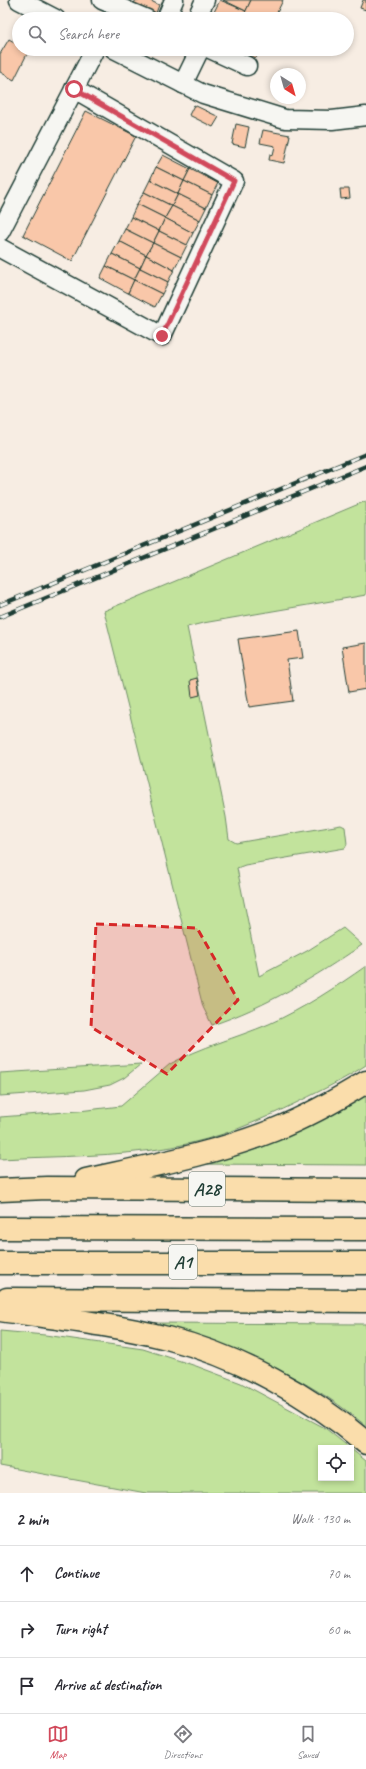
<!DOCTYPE html>
<html lang="en">
<head>
<meta charset="utf-8">
<style>
  :root { --surface:#fff; --page:#f7f7f7; --text:#2b2b33; --muted:#7c7c81; --line:#e1e1e2; --accent:#d1495b }
  body { margin:0; font-family:Caveat,sans-serif; background:var(--page); color:var(--text) }
  .controls { position:absolute; right:12px; bottom:12px; display:grid; overflow:hidden; border-radius:0px; box-shadow:0 2px 6px #0003 }
  .controls button { width:36px; height:36px; display:grid; place-items:center; padding:0; border:0; border-bottom:1px solid var(--line); background:var(--surface); color:var(--text); font:20px sans-serif }
  .compass { position:absolute; left:270px; top:68px; width:36px; height:36px; border-radius:50%; background:var(--surface); box-shadow:0 2px 6px #0003; rotate:143deg }
  .stop { position:absolute; width:12px; height:12px; margin:-9px; border:3px solid #d1495b; border-radius:50%; background:#fff }
  .stop.end { background:#d1495b; border-color:#fff; box-shadow:0 1px 4px #0008 }
  .list { margin:0; padding:0; list-style:none }
  h2 { display:flex; justify-content:space-between; align-items:center; height:52px; margin:0; padding:0 16px; font-size:17px }
  h2 small { font-size:13px; font-weight:400; color:var(--muted) }
  .list li { display:grid; grid-template-columns:26px 1fr auto; gap:12px; align-items:center; box-sizing:border-box; height:56px; padding:0 16px; border-top:1px solid var(--line) }
  .list b { display:block; font-size:15px; white-space:nowrap }
  .list em { font-size:13px; font-style:normal; color:var(--muted) }
  .icon { flex:none; width:22px; height:22px; fill:none; stroke:currentColor; stroke-width:2; stroke-linecap:round; stroke-linejoin:round }
  .map { position:relative; flex:none; width:366px; height:1493px; overflow:hidden }
  .search { position:absolute; background:var(--surface); box-shadow:0 2px 6px #0003; left:12px; right:12px; top:12px; height:44px; display:flex; align-items:center; gap:10px; box-sizing:border-box; padding:0 14px; border-radius:22px; color:var(--muted); font-size:15px }
  .sheet { height:220px; background:var(--surface) }
  nav { display:flex; justify-content:space-around; align-items:center; box-sizing:border-box; height:56px; border-top:1px solid var(--line); background:var(--surface); font-size:11px; color:var(--muted) }
  nav a { display:grid; justify-items:center; gap:2px }
  nav .on { color:var(--accent) }
  .map>svg:first-child { display:block }
</style>
</head>
<body>
<div class="map">
<svg width="366" height="1493" viewBox="0 0 366 1493">
  <rect width="100%" height="100%" fill="#f7ede3"/>
  <filter id="ink" filterUnits="userSpaceOnUse"><feTurbulence type="fractalNoise" baseFrequency=".025" numOctaves="2"/><feDisplacementMap in="SourceGraphic" scale="8" xChannelSelector="R" yChannelSelector="G"/><feConvolveMatrix kernelMatrix="1 2 1 2 8 2 1 2 1" color-interpolation-filters="sRGB"/></filter>
  <g filter="url(#ink)">
    <g fill="#c2e39c" stroke="#709068">
      <path d="M366,501V595L203,623L187,627L226,817L229,839L236,843L341,825L345,827L347,844L345,848L245,865L237,868L259,976L307,951L343,928L362,945C315,977 266,1007 212,1025L203,1007L104,611Z"/>
      <path d="M366,966V1065C345,1079 322,1090 300,1101C255,1123 221,1138 172,1147C115,1157 57,1156 0,1159V1117L79,1111L121,1106L170,1064C201,1047 236,1038 269,1024C303,1009 336,987 366,966Z"/>
      <path d="M141,1064L124,1078L110,1085L84,1090L0,1096V1073Z"/>
      <path d="M366,1094V1165L196,1164Z"/>
      <path d="M149,1323L366,1324V1426C331,1396 288,1372 245,1355C214,1342 180,1333 149,1323Z"/>
      <path d="M0,1331L45,1335L143,1349L196,1366L241,1383L325,1428L350,1448H321V1478H351V1449L366,1461V1493H146L0,1466Z"/>
    </g>
    <g fill="#f9c7a9" stroke="#1f3d34">
      <path d="M136,0H149L159,5L156,13L134,3Z"/>
      <path d="M220,0L246,11L242,19H229L214,12Z"/>
      <path d="M223,0H251L246,11Z"/>
      <path d="M251,0H283L274,19H242Z"/>
      <path d="M363,0H366V10L360,8Z"/>
      <path d="M214,12L228,18L227,19H211Z"/>
      <path d="M9,39L19,45V49L29,50L14,80L0,72V54Z"/>
      <path d="M244,49H260L256,58L242,52Z"/>
      <path d="M194,105L219,117L213,127L189,115Z"/>
      <path d="M86,111L136,136L72,261L23,235Z"/>
      <path d="M236,124L249,127L245,147L232,144Z"/>
      <path d="M263,130L290,135L284,163L269,160L270,154L273,155L275,146L260,143Z"/>
      <path d="M163,155L190,169L184,181L156,167Z"/>
      <path d="M156,167L184,181L178,194L150,180Z"/>
      <path d="M190,169L218,183L212,195L184,181Z"/>
      <path d="M150,180L178,194L172,206L144,192Z"/>
      <path d="M184,181L212,195L206,208L178,194Z"/>
      <path d="M340,189H349L350,198L341,199Z"/>
      <path d="M144,192L172,206L165,218L137,204Z"/>
      <path d="M178,194L206,208L200,220L172,206Z"/>
      <path d="M137,204L165,218L159,231L131,217Z"/>
      <path d="M172,206L200,220L193,233L165,218Z"/>
      <path d="M131,217L159,231L153,243L125,229Z"/>
      <path d="M165,218L193,233L187,245L159,231Z"/>
      <path d="M125,229L153,243L146,255L119,241Z"/>
      <path d="M159,231L187,245L181,257L153,243Z"/>
      <path d="M119,241L146,255L140,268L112,254Z"/>
      <path d="M153,243L181,257L174,270L146,255Z"/>
      <path d="M112,254L140,268L134,280L106,266Z"/>
      <path d="M146,255L174,270L168,282L140,268Z"/>
      <path d="M106,266L134,280L128,293L100,278Z"/>
      <path d="M140,268L168,282L162,294L134,280Z"/>
      <path d="M134,280L162,294L155,307L128,293Z"/>
      <path d="M299,631L303,658L287,660L293,701L249,707L238,639Z"/>
      <path d="M366,643V689L349,692L342,647Z"/>
      <path d="M197,678L200,695L192,697L190,680Z"/>
    </g>
    <g fill="none" stroke-linecap="round" stroke-linejoin="round">
      <g stroke="#1f3d34" stroke-width="21">
        <g id="minor">
          <path d="M19,0L56,19"/>
          <path d="M102,0L147,19"/>
          <path d="M166,19L174,0"/>
          <path d="M196,19L205,0"/>
          <path d="M114,49L203,94L285,119L332,120L366,116"/>
          <path d="M210,49L247,66"/>
          <path d="M183,84L200,49"/>
          <path d="M0,232L95,49"/>
          <path d="M0,248L162,336L234,181L74,89"/>
        </g>
      </g>
      <g stroke="#1f3d34" stroke-width="25">
        <g id="highway">
          <path d="M86,1180C149,1166 214,1154 274,1130C306,1117 337,1100 366,1082"/>
          <path d="M0,1190L47,1188L366,1190"/>
          <path d="M0,1228L366,1229"/>
          <path d="M0,1263H366"/>
          <path d="M7,1299L366,1301"/>
          <path d="M0,1310C55,1318 112,1324 167,1338C238,1356 310,1395 366,1443"/>
        </g>
      </g>
      <use href="#minor" stroke="#f6f6f2" stroke-width="18"/>
      <use href="#highway" stroke="#faddab" stroke-width="22"/>
      <g stroke="#1f3d34" stroke-width="4.5">
        <g id="rail">
          <path d="M0,605L366,454"/>
          <path d="M0,617L366,466"/>
        </g>
      </g>
      <use href="#rail" stroke="#f6f6f2" stroke-width="3" stroke-dasharray="9" stroke-linecap="butt"/>
    </g>
  </g>
  <g fill="none" stroke-linecap="round" stroke-linejoin="round" filter="url(#ink)">
    <path stroke="#d1495b" stroke-width="5" d="M74,89L234,181L162,336"/>
  </g>
  <path fill="#d62828" fill-opacity="0.2" stroke="#d62828" stroke-width="3" stroke-dasharray="8 5" stroke-linejoin="round" d="M96,924L197,928L238,1000L167,1074L91,1027Z"/>
  <g text-anchor="middle" dominant-baseline="central" stroke-width="3" stroke-linejoin="round" paint-order="stroke">
    <g fill="#f6f6f2" stroke="#60746d" stroke-width="1">
      <rect x="189" y="1172" width="36" height="34" rx="3"/>
      <rect x="169" y="1245" width="28" height="34" rx="3"/>
    </g>
    <g font-size="19" font-weight="bold" fill="#1f3d34">
      <text x="207" y="1189">A28</text>
      <text x="183" y="1262">A1</text>
    </g>
  </g>
</svg>
<div class="controls">
<button><svg class="icon" aria-label="locate" viewBox="0 0 24 24"><circle cx="12" cy="12" r="6"/><path d="M12 2v4M12 18v4M2 12h4M18 12h4"/></svg></button>
</div>
<svg class="compass" viewBox="-18 -18 36 36"><path d="M0-13l5 13h-10z" fill="#e53935"/><path d="M0 13l5-13h-10z" fill="#7c7c81"/></svg>
<div class="stop" style="left:74px;top:89px"></div>
<div class="stop end" style="left:162px;top:336px"></div>
<div class="search"><svg class="icon" aria-label="search" viewBox="0 0 24 24"><circle cx="10" cy="10" r="6"/><path d="M15 15l6 6"/></svg>Search here</div>
</div>
<section class="sheet">
<h2>2 min<small>Walk · 130 m</small></h2>
<ul class="list">
<li><svg class="icon" aria-label="ahead" viewBox="0 0 24 24"><path d="M12 20V5M6 11l6-6 6 6"/></svg><div><b>Continue</b></div><em>70 m</em></li>
<li><svg class="icon" aria-label="right" viewBox="0 0 24 24"><path d="M7 20v-9h11M14 6l5 5-5 5"/></svg><div><b>Turn right</b></div><em>60 m</em></li>
<li><svg class="icon" aria-label="arrive" viewBox="0 0 24 24"><path d="M6 21V4h12l-3 4 3 4H6"/></svg><div><b>Arrive at destination</b></div></li>
</ul>
</section>
<nav>
<a class="on"><svg class="icon" aria-label="map" viewBox="0 0 24 24"><path d="M3 6l6-2 6 2 6-2v14l-6 2-6-2-6 2zM9 4v14M15 6v14"/></svg>Map</a>
<a><svg class="icon" aria-label="directions" viewBox="0 0 24 24"><path d="M12 3l9 9-9 9-9-9zM9 14v-3h6M13 9l2 2-2 2"/></svg>Directions</a>
<a><svg class="icon" aria-label="saved" viewBox="0 0 24 24"><path d="M7 4h10v16l-5-4-5 4z"/></svg>Saved</a>
</nav>
</body>
</html>
